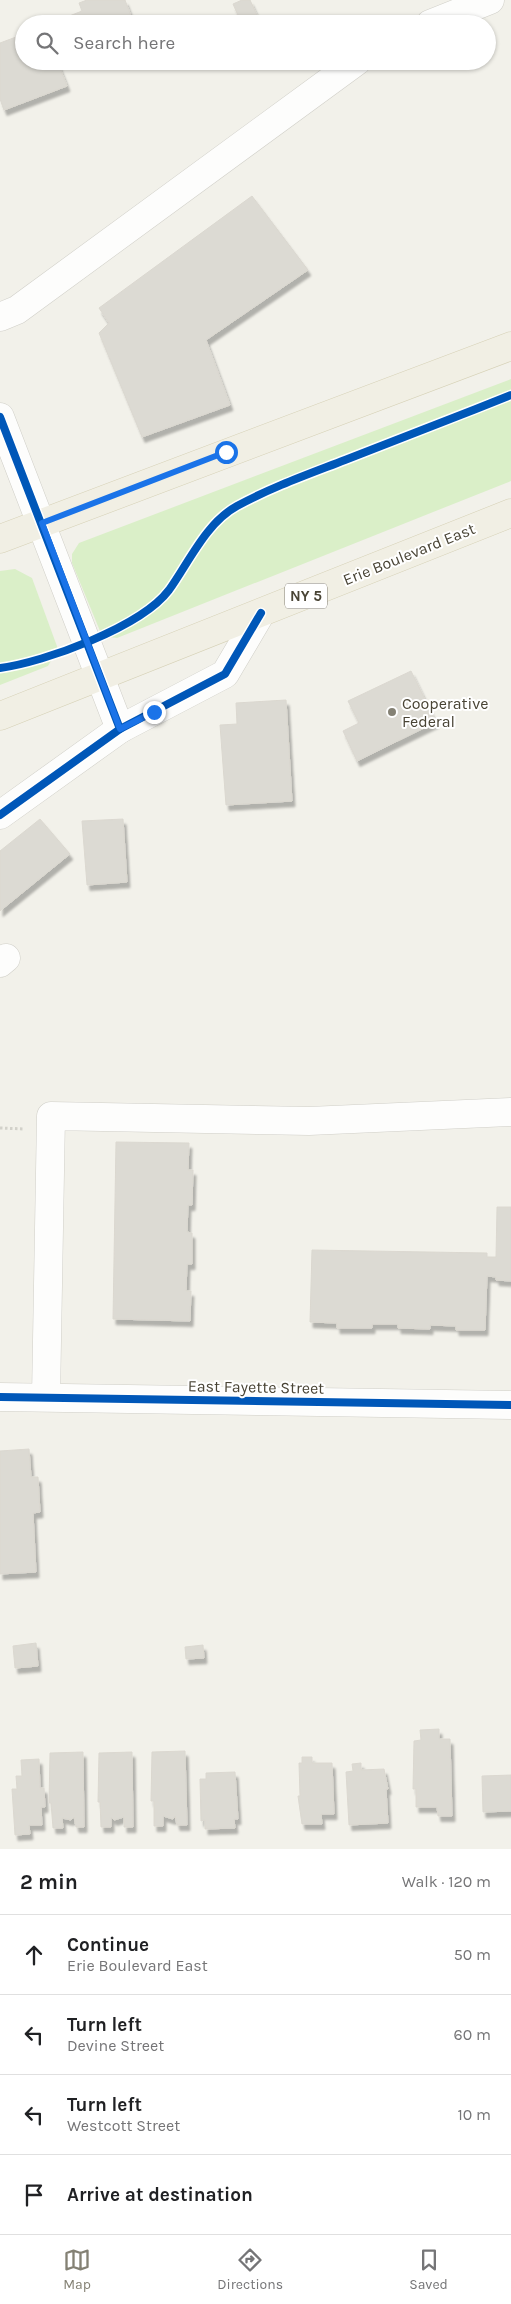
<!DOCTYPE html>
<html lang="en">
<head>
<meta charset="utf-8">
<style>
  :root { --surface:#fff; --page:#f2f2f2; --text:#202124; --muted:#757577; --line:#e0e0e0; --accent:#848174 }
  body { margin:0; font-family:Karla,sans-serif; background:var(--page); color:var(--text) }
  .stop { position:absolute; width:15px; height:15px; margin:-11px; border:4px solid #1a73e8; border-radius:50%; background:#fff }
  .stop.end { background:#1a73e8; border-color:#fff; box-shadow:0 1px 5px #0008 }
  .list { margin:0; padding:0; list-style:none }
  h2 { display:flex; justify-content:space-between; align-items:center; height:65px; margin:0; padding:0 20px; font-size:21px }
  h2 small { font-size:16px; font-weight:400; color:var(--muted) }
  .list li { display:grid; grid-template-columns:32px 1fr auto; gap:15px; align-items:center; box-sizing:border-box; height:80px; padding:0 20px; border-top:1px solid var(--line) }
  .list b { display:block; font-size:19px; white-space:nowrap }
  .list p { margin:0; font-size:16px; white-space:nowrap; color:var(--muted) }
  .list em { font-size:16px; font-style:normal; color:var(--muted) }
  .icon { flex:none; width:28px; height:28px; fill:none; stroke:currentColor; stroke-width:2; stroke-linecap:round; stroke-linejoin:round }
  .map { position:relative; flex:none; width:511px; height:1849px; overflow:hidden }
  .search { position:absolute; background:var(--surface); box-shadow:0 1px 4px #0004; left:15px; right:15px; top:15px; height:55px; display:flex; align-items:center; gap:12px; box-sizing:border-box; padding:0 18px; border-radius:28px; color:var(--muted); font-size:19px }
  .sheet { height:385px; background:var(--surface) }
  nav { display:flex; justify-content:space-around; align-items:center; box-sizing:border-box; height:70px; border-top:1px solid var(--line); background:var(--surface); font-size:14px; color:var(--muted) }
  nav a { display:grid; justify-items:center; gap:2px }
  nav .on { color:var(--accent) }
  .map>svg:first-child { display:block }
</style>
</head>
<body>
<div class="map">
<svg width="511" height="1849" viewBox="0 0 511 1849">
  <defs>
    <filter id="shadow"><feDropShadow dx="3" dy="5.5" stdDeviation="1" flood-color="#0004"/></filter>
  </defs>
  <rect width="100%" height="100%" fill="#f2f1ea"/>
  <g fill="#daefc8">
    <path d="M511,379V481L117,638L109,637L100,631L72,563V554L79,543Z"/>
    <path d="M15,569L32,578L58,649L48,666L0,685V571Z"/>
  </g>
  <g fill="#dcdad3" stroke="#dbd8d0" filter="url(#shadow)">
    <path d="M87,0H125L134,24H49L82,11L79,3Z"/>
    <path d="M242,0H250L261,24H242L233,4Z"/>
    <path d="M24,34V61H57L67,86L4,110L0,99V43Z"/>
    <path d="M252,196L308,270L206,340L230,405L142,437L99,333L109,323L99,308Z"/>
    <path d="M411,671L436,722L357,761L343,731L359,723L348,701Z"/>
    <path d="M286,700L292,801L226,805L220,725L237,724L236,703Z"/>
    <path d="M40,819L70,854L0,911V851Z"/>
    <path d="M123,819L127,882L87,885L82,821Z"/>
    <path d="M116,1142L189,1143L188,1170H193L192,1205H188L187,1232L192,1233V1264H187L186,1291H191L190,1321L113,1319Z"/>
    <path d="M497,1207H511V1281L496,1280V1277L487,1276L485,1330H456V1326L430,1325V1329L398,1328V1324H372V1328H337V1323L310,1322L312,1250L487,1253V1257H496Z"/>
    <path d="M29,1449L31,1477H38L40,1512L33,1513L36,1572L0,1574V1451Z"/>
    <path d="M36,1643L38,1666L15,1668L13,1646Z"/>
    <path d="M203,1645L204,1658L186,1659L185,1647Z"/>
    <path d="M439,1729V1739H450L452,1816H438L437,1807H416V1789H413L414,1741L421,1740L420,1730Z"/>
    <path d="M185,1751L187,1825H177L175,1816L173,1819L163,1816V1826H154V1801H151L152,1752Z"/>
    <path d="M83,1752L84,1827H76L74,1817L71,1820L62,1818L63,1828H53L51,1803H49L50,1753Z"/>
    <path d="M132,1752L133,1827H124V1817L114,1820L111,1817V1827H101L100,1802H98L99,1753Z"/>
    <path d="M302,1757H312V1763H332L334,1814H321L322,1824H302L298,1796H300L299,1763H302Z"/>
    <path d="M39,1759L40,1788H44L45,1807H41L42,1825H29L30,1834L15,1835L12,1789H17L16,1776H22L21,1760Z"/>
    <path d="M361,1763V1770L384,1769L388,1789H386L388,1823L349,1825L346,1772L353,1771L352,1764Z"/>
    <path d="M235,1772L238,1819H234L235,1828L205,1829V1820L201,1821L200,1779H206V1773Z"/>
    <path d="M511,1775V1811L483,1812L482,1776Z"/>
  </g>
  <g fill="none" stroke-linecap="round" stroke-linejoin="round">
    <g stroke="#d0cfc8" stroke-width="29">
      <g id="minor">
        <path d="M430,24L490,0"/>
        <path d="M0,317L17,310L357,61"/>
        <path d="M0,417L120,729"/>
        <path d="M0,815L120,729L225,674L261,613"/>
        <path d="M0,963L6,958"/>
        <path d="M0,1397L511,1405"/>
        <path d="M46,1397L51,1116L309,1121L511,1112"/>
      </g>
    </g>
    <g stroke="#d6d1b6" stroke-width="29">
      <g id="major">
        <path d="M0,539L511,346"/>
        <path d="M0,716L511,513"/>
      </g>
    </g>
    <path stroke="#d2d1ca" stroke-width="3" stroke-dasharray="2.5 2.5" stroke-linecap="butt" d="M0,1128L25,1129"/>
    <use href="#minor" stroke="#fdfdfc" stroke-width="28"/>
    <use href="#major" stroke="#f1efe4" stroke-width="28"/>
    <g stroke="#fff" stroke-width="11">
      <g id="cycleway">
        <path d="M0,417L120,729"/>
        <path d="M0,668C45,662 141,627 169,590C189,562 206,523 237,506C272,487 309,474 345,460C401,438 456,417 511,395"/>
        <path d="M0,815L120,729L225,674L261,613"/>
        <path d="M0,1397L511,1405"/>
      </g>
    </g>
    <use href="#cycleway" stroke="#0057b8" stroke-width="8"/>
  </g>
  <g fill="none" stroke-linecap="round" stroke-linejoin="round">
    <path stroke="#1a73e8" stroke-width="6" d="M154,712L120,729L42,523L226,452"/>
  </g>
  <circle fill="#848174" stroke="#fff" stroke-width="2" cx="392" cy="712" r="5"/>
  <g text-anchor="middle" dominant-baseline="central" stroke-width="4" stroke-linejoin="round" paint-order="stroke">
    <rect fill="#fff" stroke="#807c72" stroke-width="1" x="285" y="583.5" width="42" height="25" rx="4"/>
    <g font-size="15" font-weight="bold" fill="#494435">
      <text x="306" y="596">NY 5</text>
    </g>
    <g font-size="16" fill="#494435" stroke="#fff">
      <text transform="translate(409 554) rotate(-22)">Erie Boulevard East</text>
      <text transform="translate(256 1387) rotate(1)">East Fayette Street</text>
    </g>
    <g font-size="16" fill="#494435" stroke="#fff" text-anchor="start">
      <text x="402" y="703">Cooperative<tspan x="402" dy="18">Federal</tspan></text>
    </g>
  </g>
</svg>
<div class="stop" style="left:226px;top:452px"></div>
<div class="stop end" style="left:154px;top:712px"></div>
<div class="search"><svg class="icon" aria-label="search" viewBox="0 0 24 24"><circle cx="10" cy="10" r="6"/><path d="M15 15l6 6"/></svg>Search here</div>
</div>
<section class="sheet">
<h2>2 min<small>Walk · 120 m</small></h2>
<ul class="list">
<li><svg class="icon" aria-label="ahead" viewBox="0 0 24 24"><path d="M12 20V5M6 11l6-6 6 6"/></svg><div><b>Continue</b><p>Erie Boulevard East</p></div><em>50 m</em></li>
<li><svg class="icon" aria-label="left" viewBox="0 0 24 24"><path d="M17 20v-9H6M10 6l-5 5 5 5"/></svg><div><b>Turn left</b><p>Devine Street</p></div><em>60 m</em></li>
<li><svg class="icon" aria-label="left" viewBox="0 0 24 24"><path d="M17 20v-9H6M10 6l-5 5 5 5"/></svg><div><b>Turn left</b><p>Westcott Street</p></div><em>10 m</em></li>
<li><svg class="icon" aria-label="arrive" viewBox="0 0 24 24"><path d="M6 21V4h12l-3 4 3 4H6"/></svg><div><b>Arrive at destination</b></div></li>
</ul>
</section>
<nav>
<a class="on"><svg class="icon" aria-label="map" viewBox="0 0 24 24"><path d="M3 6l6-2 6 2 6-2v14l-6 2-6-2-6 2zM9 4v14M15 6v14"/></svg>Map</a>
<a><svg class="icon" aria-label="directions" viewBox="0 0 24 24"><path d="M12 3l9 9-9 9-9-9zM9 14v-3h6M13 9l2 2-2 2"/></svg>Directions</a>
<a><svg class="icon" aria-label="saved" viewBox="0 0 24 24"><path d="M7 4h10v16l-5-4-5 4z"/></svg>Saved</a>
</nav>
</body>
</html>
